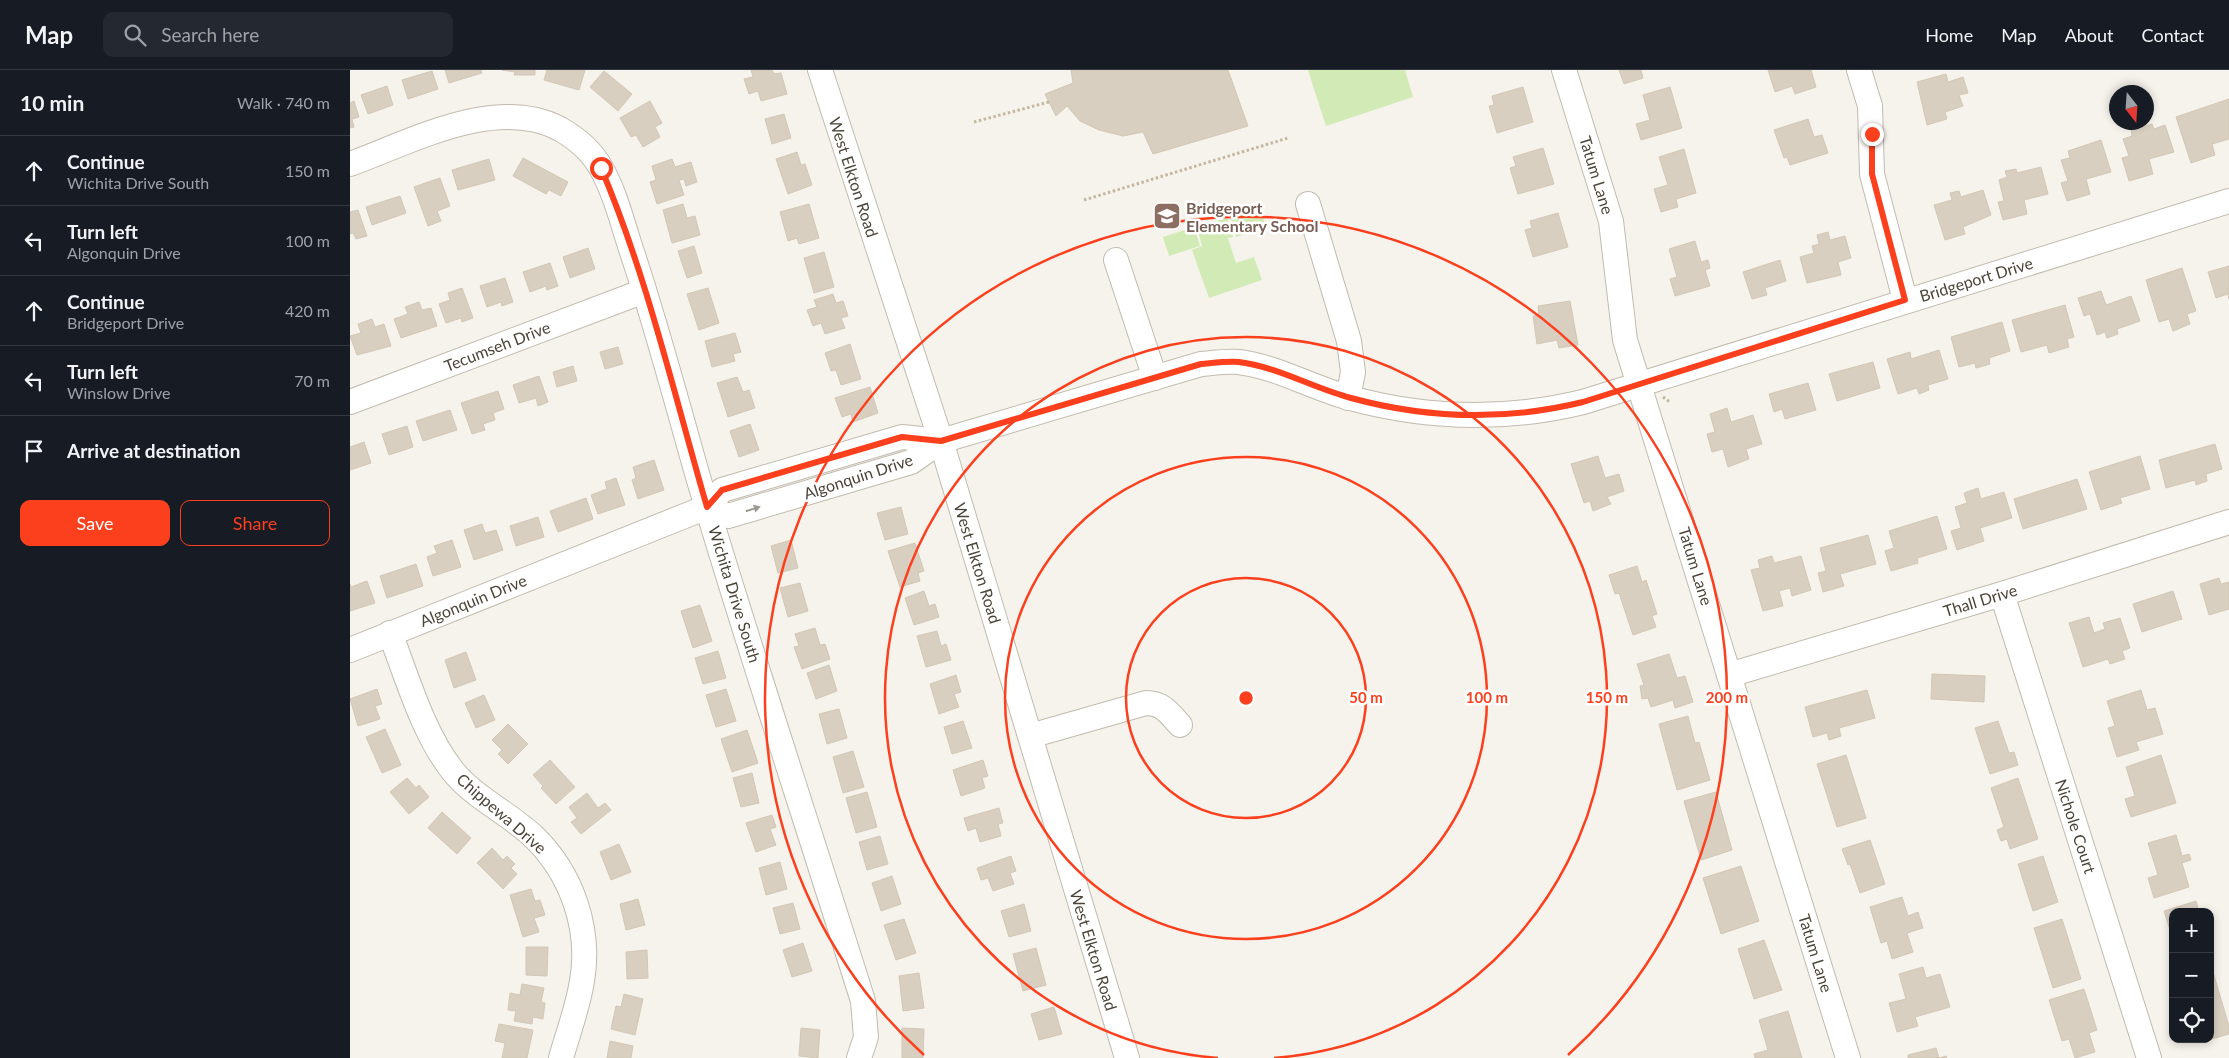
<!DOCTYPE html>
<html lang="en">
<head>
<meta charset="utf-8">
<style>
  :root { --surface:#171b24; --page:#242831; --text:#f1f3f6; --muted:#9ea1a6; --line:#363941; --accent:#fc3f1d }
  body { margin:0; font-family:Lato,sans-serif; background:var(--page); color:var(--text) }
  .controls { position:absolute; right:15px; bottom:15px; display:grid; overflow:hidden; border-radius:10px; box-shadow:0 2px 8px #0003 }
  .controls button { width:45px; height:45px; display:grid; place-items:center; padding:0; border:0; border-bottom:1px solid var(--line); background:var(--surface); color:var(--text); font:25px sans-serif }
  .compass { position:absolute; left:1759px; top:15px; width:45px; height:45px; border-radius:50%; background:var(--surface); box-shadow:0 2px 8px #0003; rotate:163deg }
  .stop { position:absolute; width:15px; height:15px; margin:-11px; border:4px solid #fc3f1d; border-radius:50%; background:#fff }
  .stop.end { background:#fc3f1d; border-color:#fff; box-shadow:0 1px 5px #0008 }
  .list { margin:0; padding:0; list-style:none }
  h2 { display:flex; justify-content:space-between; align-items:center; height:65px; margin:0; padding:0 20px; font-size:21px }
  h2 small { font-size:16px; font-weight:400; color:var(--muted) }
  .list li { display:grid; grid-template-columns:32px 1fr auto; gap:15px; align-items:center; box-sizing:border-box; height:70px; padding:0 20px; border-top:1px solid var(--line) }
  .list b { display:block; font-size:19px; white-space:nowrap }
  .list p { margin:0; font-size:16px; white-space:nowrap; color:var(--muted) }
  .list em { font-size:16px; font-style:normal; color:var(--muted) }
  .actions { display:flex; gap:10px; padding:15px 20px }
  .actions a { flex:1; padding:11px 0; border:1px solid var(--accent); border-radius:10px; text-align:center; font-size:18px; color:var(--accent) }
  .actions .main { background:var(--accent); color:#fff }
  .icon { flex:none; width:28px; height:28px; fill:none; stroke:currentColor; stroke-width:2; stroke-linecap:round; stroke-linejoin:round }
  .map { position:relative; flex:none; width:1879px; height:988px; overflow:hidden }
  header { display:flex; align-items:center; gap:30px; box-sizing:border-box; height:70px; padding:0 25px; background:var(--surface); border-bottom:1px solid var(--line) }
  header strong { font-size:24px }
  nav { display:flex; gap:28px; margin-inline-start:auto; font-size:18px }
  .search { width:350px; height:45px; background:var(--page); display:flex; align-items:center; gap:12px; box-sizing:border-box; padding:0 18px; border-radius:10px; color:var(--muted); font-size:19px }
  main { display:flex }
  aside { flex:1; background:var(--surface) }
  .map>svg:first-child { display:block }
</style>
</head>
<body>
<header>
<strong>Map</strong>
<div class="search"><svg class="icon" aria-label="search" viewBox="0 0 24 24"><circle cx="10" cy="10" r="6"/><path d="M15 15l6 6"/></svg>Search here</div>
<nav><a>Home</a><a>Map</a><a>About</a><a>Contact</a></nav>
</header>
<main>
<aside>
<h2>10 min<small>Walk · 740 m</small></h2>
<ul class="list">
<li><svg class="icon" aria-label="ahead" viewBox="0 0 24 24"><path d="M12 20V5M6 11l6-6 6 6"/></svg><div><b>Continue</b><p>Wichita Drive South</p></div><em>150 m</em></li>
<li><svg class="icon" aria-label="left" viewBox="0 0 24 24"><path d="M17 20v-9H6M10 6l-5 5 5 5"/></svg><div><b>Turn left</b><p>Algonquin Drive</p></div><em>100 m</em></li>
<li><svg class="icon" aria-label="ahead" viewBox="0 0 24 24"><path d="M12 20V5M6 11l6-6 6 6"/></svg><div><b>Continue</b><p>Bridgeport Drive</p></div><em>420 m</em></li>
<li><svg class="icon" aria-label="left" viewBox="0 0 24 24"><path d="M17 20v-9H6M10 6l-5 5 5 5"/></svg><div><b>Turn left</b><p>Winslow Drive</p></div><em>70 m</em></li>
<li><svg class="icon" aria-label="arrive" viewBox="0 0 24 24"><path d="M6 21V4h12l-3 4 3 4H6"/></svg><div><b>Arrive at destination</b></div></li>
</ul>
<div class="actions"><a class="main">Save</a><a>Share</a></div>
</aside>
<div class="map">
<svg width="1879" height="988" viewBox="0 0 1879 988">
  <rect width="100%" height="100%" fill="#f6f3ec"/>
  <g fill="#d2eab5">
    <path d="M958,0H1055L1063,27L976,56Z"/>
    <path d="M910,138L916,157L886,167L880,147Z"/>
    <path d="M877,148L883,167L878,168L886,193L904,187L912,210L859,228L842,180L852,176L847,157Z"/>
    <path d="M844,157L850,176L819,186L813,167Z"/>
  </g>
  <g fill="#d8cfc1" stroke="#d3c7b4">
    <path d="M95,0H131L132,3L99,13Z"/>
    <path d="M152,0H185V5H164L165,2Z"/>
    <path d="M197,0H235L229,20L194,10Z"/>
    <path d="M401,0H422L424,4L431,3L437,24L411,31L408,21L399,24L394,9L403,7Z"/>
    <path d="M721,0H878L898,56L803,84L793,62L773,66L749,60L730,51L717,36L706,46L695,24L723,13Z"/>
    <path d="M1269,0H1291L1293,8L1274,14Z"/>
    <path d="M1418,0H1461L1466,17L1445,24L1442,16L1425,22Z"/>
    <path d="M82,1L88,19L58,29L52,10Z"/>
    <path d="M254,1L282,24L268,41L240,17Z"/>
    <path d="M1596,4L1598,12L1613,7L1618,23L1609,25L1613,36L1595,42L1597,49L1577,55L1567,12Z"/>
    <path d="M37,16L43,35L18,44L11,25Z"/>
    <path d="M1173,17L1183,52L1147,63L1139,36L1144,35L1142,26Z"/>
    <path d="M1320,17L1332,58L1291,70L1286,54L1300,50L1293,25Z"/>
    <path d="M1879,29V69L1862,74L1865,85L1841,93L1826,47Z"/>
    <path d="M4,31L9,47L2,49L4,57L0,58V33Z"/>
    <path d="M300,31L312,53L305,57L310,67L293,77L286,65L281,67L270,48Z"/>
    <path d="M434,44L441,68L422,74L415,49Z"/>
    <path d="M1458,49L1464,67L1472,65L1478,83L1440,95L1437,87L1434,88L1424,60Z"/>
    <path d="M1802,54L1804,59L1815,55L1824,82L1799,89L1803,104L1779,111L1772,88L1779,86L1773,69L1782,66L1781,60Z"/>
    <path d="M1751,70L1761,102L1736,109L1740,124L1717,131L1711,113L1718,111L1711,90L1720,88L1718,81Z"/>
    <path d="M1193,78L1204,114L1168,124L1160,98L1166,96L1163,87Z"/>
    <path d="M1334,79L1346,123L1326,129L1328,137L1311,142L1304,119L1318,115L1309,87Z"/>
    <path d="M447,82L451,95L455,94L462,115L438,124L426,89Z"/>
    <path d="M173,88L218,112L211,126L199,120L196,124L163,106Z"/>
    <path d="M139,89L145,110L108,120L102,100Z"/>
    <path d="M322,89L325,97L341,92L347,112L336,116L334,109L329,110L334,125L307,134L300,112L306,110L302,96Z"/>
    <path d="M1691,97L1698,124L1674,130L1677,144L1653,150L1648,132L1654,131L1649,110L1657,107L1655,101L1666,99L1667,103Z"/>
    <path d="M90,108L100,136L87,141L91,151L78,156L64,117Z"/>
    <path d="M1633,120L1641,145L1613,157L1615,164L1595,170L1584,135L1602,130L1600,123L1609,121L1611,127Z"/>
    <path d="M50,126L56,143L22,155L16,137Z"/>
    <path d="M333,134L337,148L345,146L350,165L322,173L313,140Z"/>
    <path d="M459,134L469,168L449,174L447,168L438,171L430,142Z"/>
    <path d="M8,140L17,166L6,169L3,163L0,164V142Z"/>
    <path d="M1208,143L1218,177L1183,187L1175,160L1182,158L1180,151Z"/>
    <path d="M1478,162L1480,170L1495,166L1501,188L1488,192L1491,205L1457,213L1450,187L1464,183L1462,176L1469,174L1467,165Z"/>
    <path d="M1345,171L1351,192L1358,190L1360,198L1355,200L1360,216L1325,226L1320,209L1327,207L1319,179Z"/>
    <path d="M344,176L352,203L337,208L328,181Z"/>
    <path d="M238,178L245,199L220,208L213,187Z"/>
    <path d="M474,182L484,217L464,223L454,188Z"/>
    <path d="M1430,190L1436,211L1415,218L1417,225L1402,229L1393,202Z"/>
    <path d="M200,193L208,216L197,220L196,216L180,222L173,202Z"/>
    <path d="M1879,196V229L1878,224L1866,228L1858,202Z"/>
    <path d="M1832,198L1846,241L1837,244L1840,254L1823,261L1819,249L1809,252L1796,210Z"/>
    <path d="M155,208L163,232L152,236L151,232L137,237L130,216Z"/>
    <path d="M112,218L123,248L112,252L111,248L96,253L89,234L100,230L98,223Z"/>
    <path d="M358,218L369,253L349,260L337,224Z"/>
    <path d="M1751,221L1756,235L1781,226L1790,251L1767,259L1768,264L1757,268L1755,262L1747,265L1740,244L1734,246L1728,228Z"/>
    <path d="M483,224L486,233L493,231L498,246L491,248L495,258L475,264L471,253L463,256L457,240L467,237L464,230Z"/>
    <path d="M1220,231L1228,275L1209,278L1207,270L1187,274L1183,246L1189,245L1188,236Z"/>
    <path d="M69,232L72,240L81,238L87,256L51,268L44,249L58,244L55,237Z"/>
    <path d="M1715,235L1724,267L1717,269L1719,277L1699,283L1697,275L1671,282L1662,250Z"/>
    <path d="M22,249L25,257L34,254L41,276L7,285L0,266L11,263L8,254Z"/>
    <path d="M1652,252L1660,281L1639,288L1640,294L1626,298L1625,293L1609,297L1601,267Z"/>
    <path d="M385,263L391,282L383,284L385,291L362,297L355,271Z"/>
    <path d="M500,274L511,309L491,315L486,300L481,301L475,283Z"/>
    <path d="M268,277L273,294L255,299L250,282Z"/>
    <path d="M1589,280L1598,309L1578,315L1579,320L1569,324L1567,318L1548,324L1537,289L1560,282L1561,289Z"/>
    <path d="M1523,292L1530,318L1487,331L1479,304Z"/>
    <path d="M223,296L227,311L207,317L203,302Z"/>
    <path d="M189,306L198,332L188,336L186,328L169,333L163,315Z"/>
    <path d="M387,307L393,322L399,320L405,338L378,347L367,313Z"/>
    <path d="M1458,313L1466,340L1435,349L1432,339L1424,342L1419,324Z"/>
    <path d="M520,317L528,343L503,352L501,344L492,347L485,328Z"/>
    <path d="M148,321L154,339L143,343L145,350L133,354L135,360L122,364L111,333Z"/>
    <path d="M1377,338L1381,352L1403,345L1412,374L1396,379L1399,389L1378,397L1373,379L1362,382L1357,364L1365,362L1360,344Z"/>
    <path d="M100,340L107,360L73,371L66,351Z"/>
    <path d="M400,354L409,380L389,387L380,361Z"/>
    <path d="M57,356L63,377L39,385L32,364Z"/>
    <path d="M14,372L21,393L0,400V377Z"/>
    <path d="M1865,374L1872,399L1856,404L1857,411L1846,415L1845,410L1816,418L1809,390Z"/>
    <path d="M1248,386L1255,408L1269,404L1274,421L1257,427L1261,434L1243,441L1240,431L1234,433L1221,394Z"/>
    <path d="M1790,386L1800,419L1770,428L1772,433L1751,440L1739,402Z"/>
    <path d="M304,390L314,420L288,429L282,410L286,408L283,397Z"/>
    <path d="M266,408L275,435L248,444L241,425L257,419L255,412Z"/>
    <path d="M1727,409L1737,439L1673,459L1664,429Z"/>
    <path d="M1628,418L1631,429L1654,422L1662,448L1630,458L1634,471L1607,480L1601,461L1611,458L1605,437L1617,433L1614,423Z"/>
    <path d="M236,428L243,449L208,462L200,441Z"/>
    <path d="M551,437L558,464L535,470L527,443Z"/>
    <path d="M1587,446L1597,479L1567,488L1568,493L1541,501L1535,481L1544,478L1539,461Z"/>
    <path d="M188,447L194,467L166,476L160,456Z"/>
    <path d="M132,454L135,463L146,460L153,480L124,490L114,460Z"/>
    <path d="M1518,465L1526,494L1490,504L1494,516L1473,522L1468,503L1476,501L1470,478Z"/>
    <path d="M102,470L111,497L83,506L77,487L87,483L84,476Z"/>
    <path d="M441,470L448,498L428,503L421,476Z"/>
    <path d="M565,473L574,501L568,503L570,511L550,517L538,481Z"/>
    <path d="M1422,486L1424,493L1451,486L1461,520L1442,526L1440,518L1429,521L1433,536L1413,541L1401,500L1410,498L1408,490Z"/>
    <path d="M66,494L73,516L37,528L30,506Z"/>
    <path d="M1287,496L1292,512L1296,510L1307,544L1302,546L1306,557L1283,565L1269,523L1265,524L1259,505Z"/>
    <path d="M1869,508L1871,514L1879,512V539L1859,545L1850,514Z"/>
    <path d="M17,511L25,533L0,541V514L1,517Z"/>
    <path d="M450,513L458,541L438,547L430,518Z"/>
    <path d="M574,521L579,536L585,534L589,547L564,555L555,528Z"/>
    <path d="M1823,521L1832,549L1792,562L1783,534Z"/>
    <path d="M350,535L362,571L343,578L331,541Z"/>
    <path d="M1739,547L1744,563L1755,559L1753,553L1770,548L1780,578L1772,581L1775,589L1760,594L1758,589L1733,597L1719,553Z"/>
    <path d="M465,558L470,575L475,574L480,589L452,599L444,577L449,576L445,564Z"/>
    <path d="M587,561L591,576L596,574L601,590L576,597L567,566Z"/>
    <path d="M368,581L376,608L353,614L345,588Z"/>
    <path d="M116,582L126,610L104,618L95,590Z"/>
    <path d="M1319,584L1327,608L1335,606L1343,632L1325,638L1323,630L1301,637L1298,628L1292,629L1290,616L1294,615L1287,594Z"/>
    <path d="M479,595L487,621L466,629L457,603Z"/>
    <path d="M1582,604L1635,606L1634,632L1581,629Z"/>
    <path d="M606,605L611,622L604,624L609,637L589,644L580,614Z"/>
    <path d="M27,619L32,634L25,636L30,649L8,656L0,629Z"/>
    <path d="M376,619L386,651L366,657L356,625Z"/>
    <path d="M1517,620L1525,648L1489,658L1491,666L1479,670L1477,663L1463,667L1455,637Z"/>
    <path d="M1791,620L1797,640L1805,638L1813,664L1786,672L1789,680L1767,687L1758,658L1765,656L1757,631Z"/>
    <path d="M134,625L145,650L126,658L115,633Z"/>
    <path d="M489,639L497,668L477,674L469,644Z"/>
    <path d="M1338,646L1345,673L1349,672L1360,710L1327,720L1309,654Z"/>
    <path d="M613,651L622,678L602,684L594,657Z"/>
    <path d="M1648,651L1659,683L1664,682L1668,695L1640,704L1625,658Z"/>
    <path d="M158,654L178,674L158,694L148,684L152,680L142,670Z"/>
    <path d="M35,659L51,695L32,703L16,667Z"/>
    <path d="M397,660L408,693L382,702L371,669Z"/>
    <path d="M503,681L514,717L493,723L483,687Z"/>
    <path d="M1496,685L1516,748L1487,757L1467,694Z"/>
    <path d="M1811,685L1826,733L1781,747L1775,729L1785,726L1776,697Z"/>
    <path d="M200,690L225,717L206,734L191,718L193,716L183,705Z"/>
    <path d="M633,690L638,706L632,708L635,718L611,726L603,700Z"/>
    <path d="M402,703L409,733L391,737L383,708Z"/>
    <path d="M57,708L66,718L69,715L79,727L59,744L40,722Z"/>
    <path d="M1668,708L1688,769L1660,779L1657,769L1651,771L1647,760L1654,757L1641,718Z"/>
    <path d="M517,722L527,757L506,763L496,728Z"/>
    <path d="M1366,722L1382,780L1351,790L1334,731Z"/>
    <path d="M237,723L248,738L255,733L261,740L231,764L221,752L227,748L219,737Z"/>
    <path d="M649,738L653,753L648,754L651,766L630,772L626,758L618,761L614,748Z"/>
    <path d="M92,742L121,768L107,784L78,758Z"/>
    <path d="M422,745L426,757L420,759L426,775L406,782L396,753Z"/>
    <path d="M1826,765L1832,786L1839,784L1841,790L1832,793L1839,817L1804,828L1798,808L1808,805L1798,773Z"/>
    <path d="M530,766L538,794L517,800L509,772Z"/>
    <path d="M1520,770L1535,814L1510,823L1500,794L1498,795L1492,779Z"/>
    <path d="M269,774L281,802L261,810L250,782Z"/>
    <path d="M142,778L153,790L157,786L165,794L161,798L167,804L153,819L127,793Z"/>
    <path d="M661,786L666,801L660,803L664,814L643,821L638,808L631,810L627,798Z"/>
    <path d="M1693,786L1708,832L1683,841L1668,794Z"/>
    <path d="M430,792L437,819L416,825L409,798Z"/>
    <path d="M1391,796L1409,851L1371,864L1353,808Z"/>
    <path d="M542,806L551,834L531,841L522,813Z"/>
    <path d="M181,819L185,831L190,830L195,845L184,848L189,862L173,867L160,825Z"/>
    <path d="M1552,827L1558,846L1568,842L1573,858L1557,863L1563,882L1542,889L1537,871L1531,873L1520,837Z"/>
    <path d="M288,829L295,855L276,860L270,834Z"/>
    <path d="M1846,831L1849,842H1823V870L1814,841Z"/>
    <path d="M443,833L450,859L430,864L423,838Z"/>
    <path d="M674,834L681,861L659,867L651,841Z"/>
    <path d="M554,849L566,883L546,890L534,855Z"/>
    <path d="M1712,849L1731,909L1703,918L1684,858Z"/>
    <path d="M1414,870L1432,920L1404,929L1388,879Z"/>
    <path d="M453,873L462,901L442,907L433,880Z"/>
    <path d="M176,877H198L197,906L176,905Z"/>
    <path d="M686,878L696,915L673,921L663,884Z"/>
    <path d="M297,880L298,908L277,909L276,882Z"/>
    <path d="M1573,897L1576,908L1590,904L1600,937L1565,947L1568,956L1547,962L1539,933L1556,929L1549,904Z"/>
    <path d="M1860,902H1863L1879,956V964L1852,972L1851,969H1860Z"/>
    <path d="M569,903L574,938L553,941L549,906Z"/>
    <path d="M172,914L194,918L191,932L195,933L193,949L183,947L182,954L164,951L166,941L158,940L160,923L170,925Z"/>
    <path d="M1734,919L1747,960L1739,963L1745,982L1725,988L1719,969L1712,971L1699,930Z"/>
    <path d="M274,924L293,929L285,965L261,959L266,936L271,937Z"/>
    <path d="M704,937L712,964L689,970L681,944Z"/>
    <path d="M1438,941L1452,988H1405L1404,984L1418,980L1409,950Z"/>
    <path d="M149,954L183,960L177,988H152L155,973L145,971Z"/>
    <path d="M451,958L470,960L468,988L449,986Z"/>
    <path d="M552,958L574,959L573,988H552Z"/>
    <path d="M260,971L283,976L281,988H257Z"/>
    <path d="M1586,978L1589,988L1596,986L1597,988H1558V985Z"/>
  </g>
  <g fill="none" stroke-linecap="round" stroke-linejoin="round">
    <g stroke="#c2bbae" stroke-width="26">
      <g id="minor">
        <path d="M470,0L591,371L777,988"/>
        <path d="M1214,0L1261,151L1275,270L1498,988"/>
        <path d="M1509,0L1520,36L1522,104L1555,230"/>
        <path d="M0,94C61,72 146,25 210,59C226,68 242,82 251,98C266,124 273,156 283,185C307,258 327,333 348,407C400,582 458,756 513,931L516,967L509,988"/>
        <path d="M958,134L999,271L1003,302L998,328"/>
        <path d="M766,190L805,308"/>
        <path d="M0,332L294,221"/>
        <path d="M357,437L378,446L561,392L591,371L851,294C863,293 877,291 889,292C928,297 962,318 1000,328C1078,349 1155,351 1233,332L1879,131"/>
        <path d="M1652,524L1799,988"/>
        <path d="M40,563C57,607 73,663 102,700C124,728 159,743 184,767C222,804 241,859 232,911C228,937 218,963 211,988"/>
        <path d="M0,580L357,437L372,420L552,367L591,371"/>
        <path d="M1379,605L1652,524L1879,452"/>
        <path d="M680,666L796,633C813,633 819,643 830,655"/>
      </g>
    </g>
    <g stroke="#c4b79f" stroke-width="3" stroke-dasharray="2.5 2.5" stroke-linecap="butt">
      <path d="M624,52L699,32"/>
      <path d="M734,130L938,68"/>
      <path d="M1313,327L1320,332"/>
    </g>
    <use href="#minor" stroke="#fff" stroke-width="24"/>
  </g>
  <defs><path id="oneway-solid" d="M-6-.8H1V-3.2L6.5 0L1 3.2V.8H-6Z" transform="scale(1.25)"/></defs>
  <use fill="#9c9892" href="#oneway-solid" transform="translate(403 439) rotate(-17)"/>
  <g fill="none" stroke-linecap="round" stroke-linejoin="round">
    <path stroke="#fc3f1d" stroke-width="6" d="M251,98C297,206 324,324 357,437L372,420L552,367L591,371L851,294C863,293 877,291 889,292C928,297 963,318 1001,328C1078,349 1155,351 1233,332L1555,230L1522,104V64"/>
  </g>
  <g fill="none" stroke="#fc3f1d" stroke-width="2.5">
    <circle cx="896" cy="628" r="120"/>
    <circle cx="896" cy="628" r="241"/>
    <path d="M868 988A361 361 0 1 1 924 988"/>
    <path d="M574 985A481 481 0 1 1 1218 985"/>
  </g>
  <defs>
    <g id="school-square" transform="scale(1.4375)"><rect x="-9" y="-9" width="18" height="18" rx="4" fill="#8d6e63" stroke="#fff"/><path d="M0-5L7-2L0 1L-7-2ZM-4 1L0 2.5L4 1V4Q0 6-4 4Z" fill="#fff"/></g>
  </defs>
  <g fill-rule="evenodd">
    <use href="#school-square" x="817" y="146"/>
  </g>
  <g text-anchor="middle" dominant-baseline="central" stroke-width="5" stroke-linejoin="round" paint-order="stroke">
    <g font-size="16" fill="#4b4439" stroke="#fff">
      <text transform="translate(1247 105) rotate(73)">Tatum Lane</text>
      <text transform="translate(504 107) rotate(72)">West Elkton Road</text>
      <text transform="translate(1626 209) rotate(-17)">Bridgeport Drive</text>
      <text transform="translate(147 276) rotate(-21)">Tecumseh Drive</text>
      <text transform="translate(508 406) rotate(-18)">Algonquin Drive</text>
      <text transform="translate(628 493) rotate(73)">West Elkton Road</text>
      <text transform="translate(1346 496) rotate(73)">Tatum Lane</text>
      <text transform="translate(385 524) rotate(73)">Wichita Drive South</text>
      <text transform="translate(123 530) rotate(-22)">Algonquin Drive</text>
      <text transform="translate(1630 530) rotate(-17)">Thall Drive</text>
      <text transform="translate(152 743) rotate(41)">Chippewa Drive</text>
      <text transform="translate(1726 756) rotate(72)">Nichole Court</text>
      <text transform="translate(744 880) rotate(73)">West Elkton Road</text>
      <text transform="translate(1466 883) rotate(73)">Tatum Lane</text>
    </g>
    <g font-size="16" font-weight="bold" fill="#785e54" stroke="#fff" text-anchor="start">
      <text x="836" y="137">Bridgeport<tspan x="836" dy="18">Elementary School</tspan></text>
    </g>
  </g>
  <circle cx="896" cy="628" r="8" fill="#fc3f1d" stroke="#fff" stroke-width="2.5"/>
  <g font-size="15" text-anchor="middle" font-weight="bold" fill="#fc3f1d" stroke="#fff" stroke-width="5" stroke-linejoin="round" paint-order="stroke">
    <text x="1016" y="633">50 m</text>
    <text x="1137" y="633">100 m</text>
    <text x="1257" y="633">150 m</text>
    <text x="1377" y="633">200 m</text>
  </g>
</svg>
<div class="controls">
<button>+</button>
<button>−</button>
<button><svg class="icon" aria-label="locate" viewBox="0 0 24 24"><circle cx="12" cy="12" r="6"/><path d="M12 2v4M12 18v4M2 12h4M18 12h4"/></svg></button>
</div>
<svg class="compass" viewBox="-18 -18 36 36"><path d="M0-13l5 13h-10z" fill="#e53935"/><path d="M0 13l5-13h-10z" fill="#9ea1a6"/></svg>
<div class="stop" style="left:251px;top:98px"></div>
<div class="stop end" style="left:1522px;top:64px"></div>
</div>
</main>
</body>
</html>
